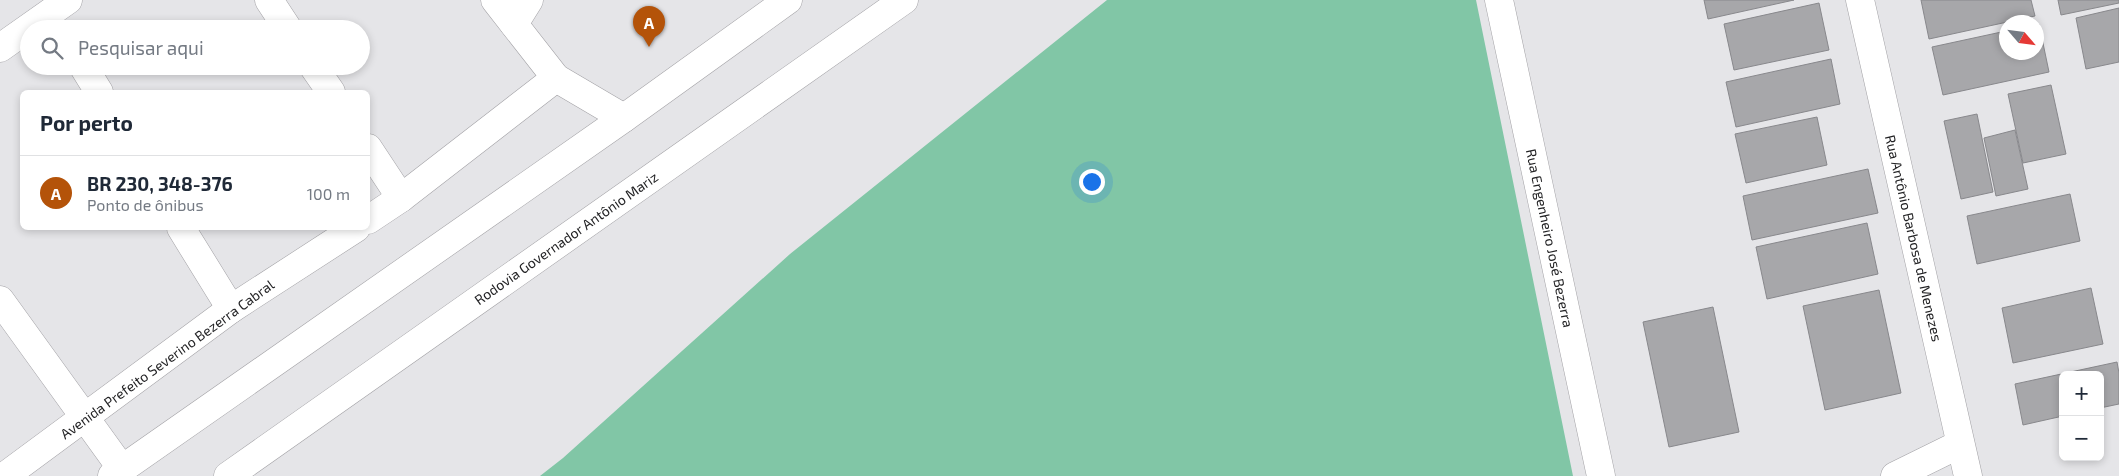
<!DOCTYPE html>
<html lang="pt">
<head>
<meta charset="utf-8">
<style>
  :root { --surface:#fff; --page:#f2f2f3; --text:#1f2937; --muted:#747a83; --line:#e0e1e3; --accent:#b45309 }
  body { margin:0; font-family:"Exo 2",sans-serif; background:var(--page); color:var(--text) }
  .controls { position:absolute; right:15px; bottom:15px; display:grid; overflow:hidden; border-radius:8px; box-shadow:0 2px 8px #0003 }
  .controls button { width:45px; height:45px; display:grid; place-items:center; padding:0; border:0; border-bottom:1px solid var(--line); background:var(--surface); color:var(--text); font:25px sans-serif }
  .compass { position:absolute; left:1999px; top:15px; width:45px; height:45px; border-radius:50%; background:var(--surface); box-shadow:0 2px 8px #0003; rotate:118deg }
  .you { position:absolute; left:1091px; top:181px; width:18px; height:18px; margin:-12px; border:4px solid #fff; border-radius:50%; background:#1a73e8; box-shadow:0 0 0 8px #1a73e833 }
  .badge { display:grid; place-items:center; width:32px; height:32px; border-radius:50%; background:var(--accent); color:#fff; font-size:16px; font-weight:700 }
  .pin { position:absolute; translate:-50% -41px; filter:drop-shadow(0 1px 2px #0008) }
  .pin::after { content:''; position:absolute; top:26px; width:18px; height:15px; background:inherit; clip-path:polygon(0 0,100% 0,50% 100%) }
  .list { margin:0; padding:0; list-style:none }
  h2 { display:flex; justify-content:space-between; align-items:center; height:65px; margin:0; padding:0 20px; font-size:21px }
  h2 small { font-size:16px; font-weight:400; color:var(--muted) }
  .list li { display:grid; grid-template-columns:32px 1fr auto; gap:15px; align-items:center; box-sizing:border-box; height:75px; padding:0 20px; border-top:1px solid var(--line) }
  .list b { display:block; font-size:19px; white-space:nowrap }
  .list p { margin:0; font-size:16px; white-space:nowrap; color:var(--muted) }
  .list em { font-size:16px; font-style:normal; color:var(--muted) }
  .icon { flex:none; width:28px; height:28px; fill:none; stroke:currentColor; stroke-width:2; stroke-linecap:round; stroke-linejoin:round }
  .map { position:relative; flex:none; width:2119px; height:476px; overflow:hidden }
  .search { position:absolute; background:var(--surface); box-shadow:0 2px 8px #0003; left:20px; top:20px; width:350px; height:55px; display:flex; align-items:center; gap:12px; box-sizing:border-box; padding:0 18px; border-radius:28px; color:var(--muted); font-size:19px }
  .panel { position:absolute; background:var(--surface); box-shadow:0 2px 8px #0003; left:20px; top:90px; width:350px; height:140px; border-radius:8px }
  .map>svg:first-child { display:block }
</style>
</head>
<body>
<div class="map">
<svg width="2119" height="476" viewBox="0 0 2119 476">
  <rect width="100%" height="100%" fill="#e5e5e8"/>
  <path fill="#81c6a6" d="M1107,0H1476L1573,476H540L563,458L790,254Z"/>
  <g fill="#a7a7aa" stroke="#88888c">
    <path d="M1704,0H1794L1708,19Z"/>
    <path d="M1921,0H2031L2035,16L1929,39Z"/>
    <path d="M2058,0H2119V3L2061,15Z"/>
    <path d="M1819,3L1829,50L1734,70L1724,24Z"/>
    <path d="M2119,8V62L2086,69L2076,18Z"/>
    <path d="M2036,24H2039L2049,72L1943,95L1932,47L2006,31V52H2036Z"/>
    <path d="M1831,59L1840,104L1736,127L1726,82Z"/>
    <path d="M2051,85L2066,154L2023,163L2008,94Z"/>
    <path d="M1977,114L1993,192L1961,199L1944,121Z"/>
    <path d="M1817,117L1827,165L1746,183L1735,134Z"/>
    <path d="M2015,130L2028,189L1996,196L1984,138Z"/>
    <path d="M1868,169L1878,213L1752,240L1743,196Z"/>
    <path d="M2070,194L2080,241L1977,264L1967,216Z"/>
    <path d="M1867,223L1878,274L1767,299L1756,247Z"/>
    <path d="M2091,288L2103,344L2013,363L2002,308Z"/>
    <path d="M1879,290L1901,393L1825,410L1803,306Z"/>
    <path d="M1713,307L1739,432L1669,447L1643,322Z"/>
    <path d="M2117,362L2119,373V404L2100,408V375H2063V416L2023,425L2015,384Z"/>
  </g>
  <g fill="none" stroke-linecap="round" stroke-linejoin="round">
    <g stroke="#a3a2a6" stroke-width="29">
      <g id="minor">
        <path d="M269,0L288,29"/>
        <path d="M495,0L556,78L624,118"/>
        <path d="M1499,0L1601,476"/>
        <path d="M1860,0L1968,476"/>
        <path d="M514,24L529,0"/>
        <path d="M0,48L68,0"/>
        <path d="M83,66L99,92"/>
        <path d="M313,66L331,92"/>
        <path d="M368,148L401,198"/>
        <path d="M368,220L401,198L556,78"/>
        <path d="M181,228L231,309"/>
        <path d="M0,300L122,469"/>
        <path d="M5,476L231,309L356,228"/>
        <path d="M1895,476L1960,444"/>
      </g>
    </g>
    <g stroke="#a3a2a6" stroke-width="29">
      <g id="highway">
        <path d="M112,476L624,118L788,0"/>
        <path d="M228,476L904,0"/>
      </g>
    </g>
    <use href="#minor" stroke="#fff" stroke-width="28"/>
    <use href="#highway" stroke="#fff" stroke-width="28"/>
  </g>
  <g text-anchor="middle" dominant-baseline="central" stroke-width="4.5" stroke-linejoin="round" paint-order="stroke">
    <g font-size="14" fill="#232325" stroke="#fff">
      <text transform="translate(566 238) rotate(-35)">Rodovia Governador Antônio Mariz</text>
      <text transform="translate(1550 238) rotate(78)">Rua Engenheiro José Bezerra</text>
      <text transform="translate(1914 238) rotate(77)">Rua Antônio Barbosa de Menezes</text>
      <text transform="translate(167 359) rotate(-36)">Avenida Prefeito Severino Bezerra Cabral</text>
    </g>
  </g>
</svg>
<div class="controls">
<button>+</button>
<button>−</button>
</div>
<svg class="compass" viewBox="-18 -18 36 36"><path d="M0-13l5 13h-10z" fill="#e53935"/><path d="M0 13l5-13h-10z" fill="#747a83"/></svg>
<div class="you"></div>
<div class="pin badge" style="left:649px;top:47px">A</div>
<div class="search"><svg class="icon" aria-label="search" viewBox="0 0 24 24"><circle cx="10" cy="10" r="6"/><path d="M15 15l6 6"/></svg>Pesquisar aqui</div>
<section class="panel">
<h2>Por perto<small></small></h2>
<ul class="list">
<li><span class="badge">A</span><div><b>BR 230, 348-376</b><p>Ponto de ônibus</p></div><em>100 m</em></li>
</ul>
</section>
</div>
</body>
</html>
